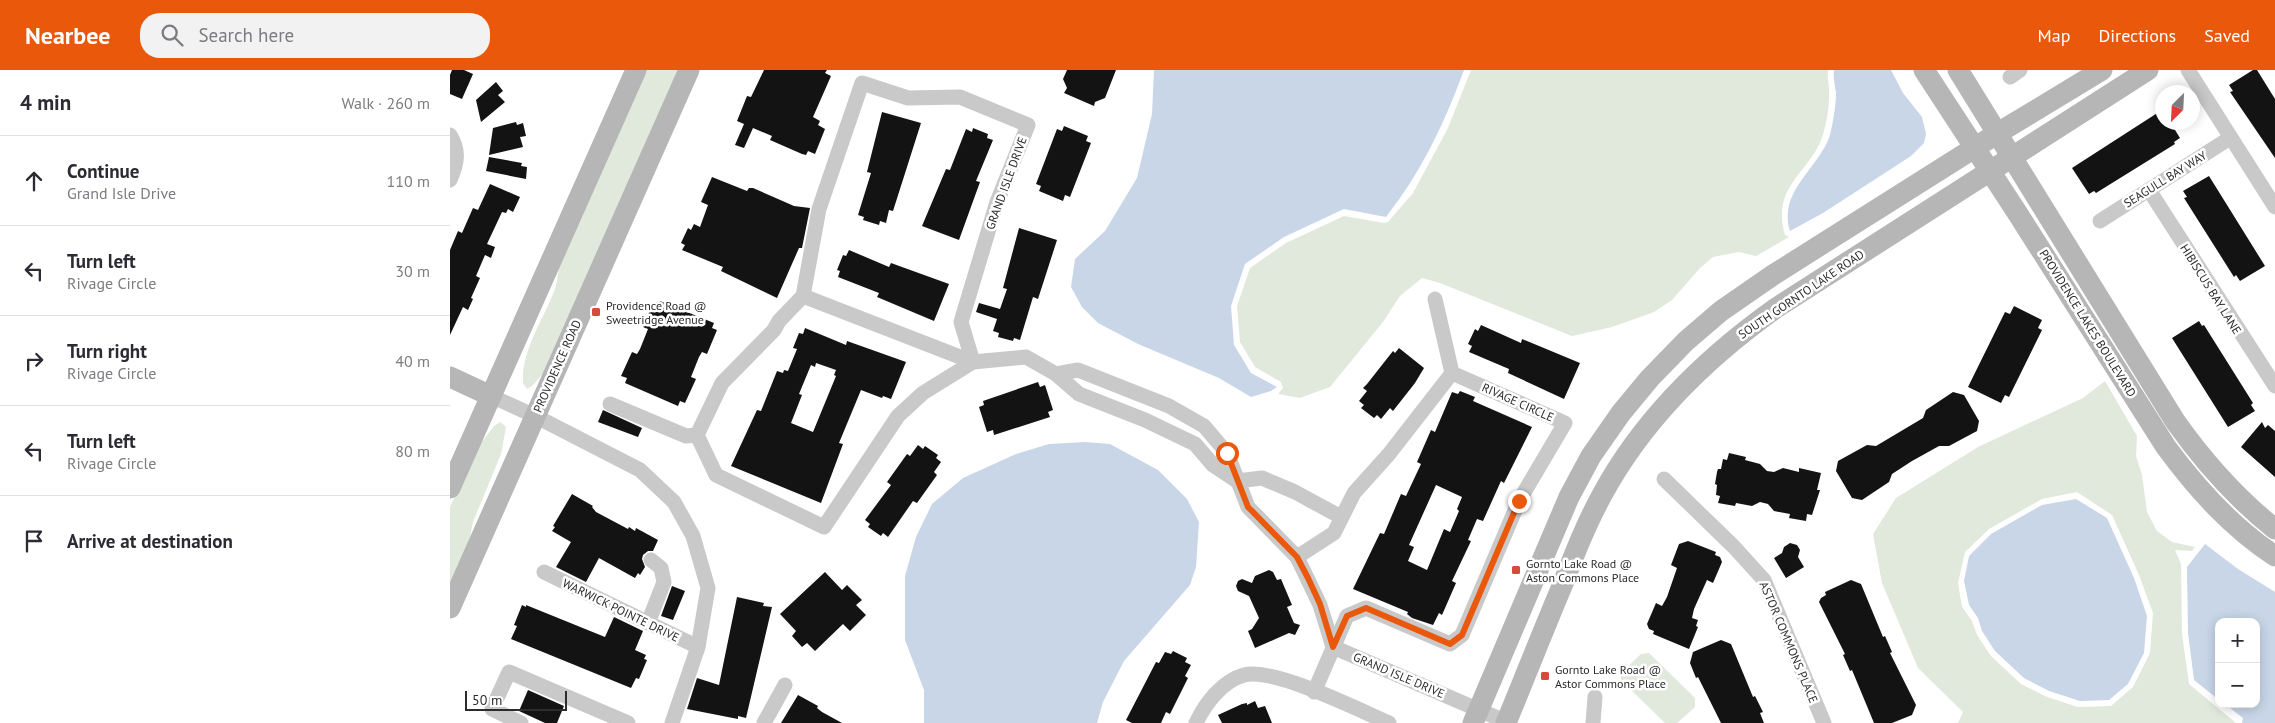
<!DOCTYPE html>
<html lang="en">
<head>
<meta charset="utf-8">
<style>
  :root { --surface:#fff; --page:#f2f2f3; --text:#2b2b33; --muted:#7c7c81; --line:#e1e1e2; --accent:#ea580c }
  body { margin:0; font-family:"PT Sans",sans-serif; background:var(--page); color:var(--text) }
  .controls { position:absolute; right:15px; bottom:15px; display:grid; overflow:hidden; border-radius:10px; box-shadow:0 2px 12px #0003 }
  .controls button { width:45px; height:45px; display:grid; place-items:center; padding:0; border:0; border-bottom:1px solid var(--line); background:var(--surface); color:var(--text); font:25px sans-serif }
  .compass { position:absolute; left:1705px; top:15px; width:45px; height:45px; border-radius:50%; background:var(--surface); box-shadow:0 2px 12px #0003; rotate:204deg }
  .scale { position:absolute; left:15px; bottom:12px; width:102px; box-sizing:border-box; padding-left:5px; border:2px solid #2c2c2c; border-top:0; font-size:14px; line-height:18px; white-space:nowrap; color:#2c2c2c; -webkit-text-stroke:4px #fff; paint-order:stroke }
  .stop { position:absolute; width:15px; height:15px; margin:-11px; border:4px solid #ea580c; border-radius:50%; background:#fff }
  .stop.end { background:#ea580c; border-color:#fff; box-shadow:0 1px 5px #0008 }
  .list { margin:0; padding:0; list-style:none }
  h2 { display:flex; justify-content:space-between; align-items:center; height:65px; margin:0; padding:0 20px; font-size:21px }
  h2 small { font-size:16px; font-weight:400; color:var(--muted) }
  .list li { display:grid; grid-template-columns:32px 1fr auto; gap:15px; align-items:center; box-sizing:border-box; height:90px; padding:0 20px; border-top:1px solid var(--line) }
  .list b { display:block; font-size:19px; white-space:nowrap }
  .list p { margin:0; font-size:16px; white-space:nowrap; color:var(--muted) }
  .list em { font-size:16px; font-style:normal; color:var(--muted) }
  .icon { flex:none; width:28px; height:28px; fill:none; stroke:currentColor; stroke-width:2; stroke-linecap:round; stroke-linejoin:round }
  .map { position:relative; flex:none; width:1825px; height:653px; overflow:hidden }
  header { display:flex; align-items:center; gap:30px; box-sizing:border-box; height:70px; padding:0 25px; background:var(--accent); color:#fff }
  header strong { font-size:24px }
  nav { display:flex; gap:28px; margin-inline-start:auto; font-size:18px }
  .search { width:350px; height:45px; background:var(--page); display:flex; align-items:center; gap:12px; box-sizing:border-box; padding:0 18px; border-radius:20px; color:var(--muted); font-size:19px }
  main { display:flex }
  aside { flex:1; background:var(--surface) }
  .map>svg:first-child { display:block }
</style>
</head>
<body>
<header>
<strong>Nearbee</strong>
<div class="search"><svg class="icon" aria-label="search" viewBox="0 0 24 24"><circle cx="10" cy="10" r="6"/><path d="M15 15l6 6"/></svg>Search here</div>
<nav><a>Map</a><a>Directions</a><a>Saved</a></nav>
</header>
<main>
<aside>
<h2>4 min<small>Walk · 260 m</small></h2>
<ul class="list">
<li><svg class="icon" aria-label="ahead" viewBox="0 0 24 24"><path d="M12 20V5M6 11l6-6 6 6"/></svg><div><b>Continue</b><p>Grand Isle Drive</p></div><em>110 m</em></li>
<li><svg class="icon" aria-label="left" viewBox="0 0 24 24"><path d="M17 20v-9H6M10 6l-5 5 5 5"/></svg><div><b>Turn left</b><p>Rivage Circle</p></div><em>30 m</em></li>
<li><svg class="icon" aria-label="right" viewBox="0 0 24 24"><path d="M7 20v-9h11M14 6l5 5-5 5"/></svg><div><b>Turn right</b><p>Rivage Circle</p></div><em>40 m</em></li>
<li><svg class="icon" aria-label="left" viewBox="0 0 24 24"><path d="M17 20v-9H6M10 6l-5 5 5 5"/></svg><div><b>Turn left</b><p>Rivage Circle</p></div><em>80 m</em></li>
<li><svg class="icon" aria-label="arrive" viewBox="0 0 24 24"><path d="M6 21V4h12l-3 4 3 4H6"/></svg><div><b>Arrive at destination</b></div></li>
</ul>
</aside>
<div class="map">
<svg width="1825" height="653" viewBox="0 0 1825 653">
  <rect width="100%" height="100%" fill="#fff"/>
  <g fill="#e0e9db" fill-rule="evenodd">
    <path d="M194,0H232L98,298L82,316L77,319L73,313C71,280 94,249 105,219C108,211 108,201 110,192Z"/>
    <path d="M1021,0H1378C1377,9 1380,18 1379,27C1379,38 1377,50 1374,61C1364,102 1320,113 1335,165L1339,167L1306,186L1289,182L1263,187L1250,198L1222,230L1204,242L1162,257L1122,266L990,213L972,208L950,226L933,252L880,317L850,328L828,324L833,318L831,312L805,297L790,272L787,236L800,198L836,173L894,146L934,153L938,152L963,123L998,58Z"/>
    <path d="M1655,311L1687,366L1686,386L1692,405L1697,442L1707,461L1722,472L1745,477L1742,481L1725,480L1731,494L1732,564L1739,614L1786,653H1508L1513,642L1468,598L1432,513L1423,464L1446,428L1528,377L1633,328ZM1627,422L1662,445L1689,505L1703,543L1700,583L1683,617L1661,636L1628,637L1597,627L1571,614L1541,586L1527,565L1522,551L1512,537L1508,513L1515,482L1539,459L1592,429Z"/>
    <path d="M50,352L56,357L51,384L23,452L17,482L0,522V437L28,377L44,356Z"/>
    <path d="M1199,583L1245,628V637L1227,653H1215L1171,610V603L1191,584Z"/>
  </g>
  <g fill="#c8d6e8">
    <path d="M704,0H1014C994,54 972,101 936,147L894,139L834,167L795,194L781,236L784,275L801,303L827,317L821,321L801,327L769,308L688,274L648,253L632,237L621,217L625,189L655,161L687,108L702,44Z"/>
    <path d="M1384,0H1441L1453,23L1472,47L1476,64L1474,73L1461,86L1441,99L1373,143L1340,161C1328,120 1369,99 1380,65C1383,53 1386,35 1386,23C1385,15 1383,8 1384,0Z"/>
    <path d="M635,372L660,374L708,400L737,429L749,452L746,497L740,515L674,591L653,632L647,653H474V620L455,570V506L466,467L482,434L513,408L566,384L599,374Z"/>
    <path d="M1626,429L1657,448L1684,508L1697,546L1694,583L1678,614L1659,630L1630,631L1599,621L1574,608L1545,581L1532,561L1528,548L1519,535L1514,511L1519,486L1541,464L1592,435Z"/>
    <path d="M1755,474L1788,499L1825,522V653H1792L1793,648L1775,634H1806V552H1769V630L1744,610L1738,563L1737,497Z"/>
  </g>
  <g fill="#131313" fill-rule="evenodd">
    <path d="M2,0H14L23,4L12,29L0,24V5Z"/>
    <path d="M314,0H377L375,3L381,6L363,47L370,51L368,55L375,59L365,84L358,81L356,85L352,84L320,70L322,66L303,58L294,78L285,75L294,54L287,51L297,26L301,27Z"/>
    <path d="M617,0H666L655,28L645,32L644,36L614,23L617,18L613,9Z"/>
    <path d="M1803,0H1807L1825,29V88L1780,22L1783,21L1779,15Z"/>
    <path d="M46,12L53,21L48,25L55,32L31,52L26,30Z"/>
    <path d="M1712,40V52H1720L1730,68L1724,72L1725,74L1646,123L1644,121L1639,124L1622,98Z"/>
    <path d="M432,42L471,53L443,141L439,140L436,153L430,151L429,155L413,150L414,147L408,145L421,103L417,102Z"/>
    <path d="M66,52L67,55L73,53L76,66L70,67L73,77L39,85L43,58Z"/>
    <path d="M614,56L638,66L636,71L641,73L620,127L615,125L613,131L589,121L591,116L586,114L607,59L612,61Z"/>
    <path d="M523,58L538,64L537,68L543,70L526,111L530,112L509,170L472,156L496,99L500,100L516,59L522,62Z"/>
    <path d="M39,87L72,93L71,96L77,97L76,109L36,101Z"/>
    <path d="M1759,106L1815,196L1790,211L1786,205L1784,207L1734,128L1737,127L1733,121Z"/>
    <path d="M262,107L297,121L299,118H303L344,136L360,138L352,178H349L327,228L271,201L273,197L232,180L235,175L231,173L238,158L241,160L244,154L250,157L258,135L251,132Z"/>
    <path d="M40,114L70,127L63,142L58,139L56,143L52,142L37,174L45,177L41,188L35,185L26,206L30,208L21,228L23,229L18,240L13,237L0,265V180L8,161L12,163L23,138L28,140Z"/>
    <path d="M569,158L607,170L588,229L583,227L570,270L564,268L563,271L548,267L549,263L543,261L547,249L526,242L529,233L550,239L557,219L553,218Z"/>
    <path d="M399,180L439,197L441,193L499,214L484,251L427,227L429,223L388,207L390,201L387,200L393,185L396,186Z"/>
    <path d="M210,231L264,253L262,258L267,260L257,284L252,282L249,287L241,307L246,309L235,333L230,331L228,336L175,313L177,308L171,306L182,282L187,284L190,279L198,259L193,257L203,233L208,235Z"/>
    <path d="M1564,236L1592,250L1588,258L1592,260L1559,327L1555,325L1551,333L1518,317L1555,242L1560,244Z"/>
    <path d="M1749,251L1752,256L1754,255L1803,333L1801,335L1805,341L1778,357L1722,268Z"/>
    <path d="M1031,255L1071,273L1072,269L1130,293L1114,329L1058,303L1059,299L1019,282L1022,276L1018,274L1025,259L1028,261Z"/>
    <path d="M355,258L396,275L397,271L456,292L441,329L433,326L432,328L411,320L389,373L393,374L371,433L281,396L307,340L311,341L327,301L333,303L334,300L338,301L347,279L343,278L349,263L353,264ZM366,293L386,300L384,305L386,306L363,362L341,353L352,325L349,324L361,295L365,297Z"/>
    <path d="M949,278L974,298L965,313L943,341L940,338L931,349L927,345L924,348L911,338L914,335L909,331L917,321L913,318L917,314L943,281L945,283Z"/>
    <path d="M588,312L590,317L595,315L603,340L598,342L600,347L544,365L543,360L537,362L529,337L534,335L533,331Z"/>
    <path d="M1010,321L1025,327L1023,331L1082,357L1054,413L1051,411L1033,451L1027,449L1018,470L1021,471L1002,511L1006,513L992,545L989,543L983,555L962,548L957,544L958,542L903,519L930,463L934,464L951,424L956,426L971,394L967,392L981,360L985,362L1002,322L1008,324ZM986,415L1012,427L1007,439L1009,441L1000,462L994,459L977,500L958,491L964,477L959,475Z"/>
    <path d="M1503,322L1514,325L1529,351L1527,361L1499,376H1489L1462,391L1442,404L1439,412L1412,430L1402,428L1386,401L1388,391L1417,375L1426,376L1468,351L1473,348L1476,340Z"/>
    <path d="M153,340L192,358L188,367L148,352Z"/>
    <path d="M1812,352L1815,358L1818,355L1825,361V407L1791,377Z"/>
    <path d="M468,375L473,379L475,376L488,385L486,388L491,392L484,402L487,405L467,433L463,431L438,467L433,463L431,466L418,457L420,454L415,450L441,415L437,412L457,384L460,386Z"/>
    <path d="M1279,383L1296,387L1295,390L1310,394L1317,401L1324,402L1333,398L1349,402V398L1371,403L1367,420H1370L1362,445L1357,444L1356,451L1339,448L1340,444L1324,441L1318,434L1310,432L1302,436L1286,433L1285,436L1268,433L1270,426L1266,425L1267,415L1265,414L1267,402L1268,399H1271L1273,389L1277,390Z"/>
    <path d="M122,424L143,436L142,437L146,442L178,459L179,457L185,461L186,458L208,470L203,481H198L193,485L192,489L195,497L190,505L188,503L185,508L149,488L136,512L106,497L121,472L102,461L105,457L103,456Z"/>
    <path d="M1238,471L1266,482L1265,485L1270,487L1272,492L1263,513L1257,510L1244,539L1242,548L1248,550L1246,556L1248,557L1239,579L1203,564L1204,561L1199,559L1197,554L1206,533L1212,536L1217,527L1227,498L1221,495L1229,474Z"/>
    <path d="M1340,473L1347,475L1350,480L1348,487L1354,497L1336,508L1324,488L1332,483L1334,477Z"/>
    <path d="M819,500L823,502L827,510L831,509L842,535L837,537L844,553L850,555L845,565L839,563L805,578L798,561L802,559L809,548L799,526L788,521L786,516L788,511L792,509L802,513L805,506Z"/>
    <path d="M375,502L392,520L397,515L412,530L406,535L416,545L400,561L393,554L365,581L357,573L352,577L342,566L346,561L330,544Z"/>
    <path d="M1401,510L1411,514L1433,567L1435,566L1442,582L1440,583L1466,635L1462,645L1442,653H1424L1402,600L1400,601L1393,585L1395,584L1369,532L1371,528L1376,525L1375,522Z"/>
    <path d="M222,516L235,521L223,550L211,546Z"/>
    <path d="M287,527L314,533L313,536L322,537L296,648L288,646V649L237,639L247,608L269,615Z"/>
    <path d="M72,535L76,537V535L155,567L164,547L193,561L185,580L196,585L194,589L197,590L189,609L186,608L181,618L61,569L67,556L64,555Z"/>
    <path d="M1271,570L1281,574L1303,627L1305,626L1313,642L1310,643L1314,653H1271L1248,607L1246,608L1240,593L1243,582Z"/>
    <path d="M723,581L737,588L735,592L741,595L735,606L738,608L720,644L716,642L711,653H682L676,650L706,592L709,593L715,582L721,584Z"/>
    <path d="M78,620L114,636L107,653H95L69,641Z"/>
    <path d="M348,625L368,636L367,638L372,642L392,653H331Z"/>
    <path d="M805,631L808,638L815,636L822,653H772L768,645L792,634L797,633V635Z"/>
  </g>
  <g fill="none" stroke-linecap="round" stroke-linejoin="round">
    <g stroke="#c9c9c9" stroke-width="15">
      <path d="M1738,0L1825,137"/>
      <path d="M1560,7L1570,0"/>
      <path d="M412,13L458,28L510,27L578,55L547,132L511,252L523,292L473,323L448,346L374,457L266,405L247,365L272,313L324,260L329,251L353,226L369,139Z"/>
      <path d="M0,65C10,81 7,94 0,110"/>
      <path d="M1699,120L1825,316"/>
      <path d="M1650,151L1780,68"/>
      <path d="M353,226L523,292L576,287L606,304L629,324L695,350L745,374L763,395L787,411"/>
      <path d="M985,229L1002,303"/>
      <path d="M606,304L628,300L719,336L754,356L777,383L798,437L847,487L870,535L883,577L1059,653"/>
      <path d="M41,326L85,346L190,400L224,432L243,466L258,518L248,577L222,653"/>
      <path d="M160,334L236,366L247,365"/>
      <path d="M1214,409L1284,477L1314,510L1374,653"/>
      <path d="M787,411L812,408L845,422L891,447"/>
      <path d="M847,487L884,463L904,423L939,384L1002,303L1115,353L1069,431L1012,565L1000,574L916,538L897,546L864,622"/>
      <path d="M94,502L248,577"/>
      <path d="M198,553L214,512L211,498L201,490"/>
      <path d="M71,653L42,639L59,602L178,653"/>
      <path d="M314,653L335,615"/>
      <path d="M746,653C755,634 772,611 794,605C823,597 909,640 939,653"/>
      <path d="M1143,653L1145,627"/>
    </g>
    <g stroke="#b6b6b6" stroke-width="21">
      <path d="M1474,0L1568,144L1716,377C1747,419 1781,457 1825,486"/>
      <path d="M1508,0L1725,351C1754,392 1786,428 1825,459"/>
      <path d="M0,307L41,326"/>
      <path d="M0,418L186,0"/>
      <path d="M0,538L239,0"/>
      <path d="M1023,653L1119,427L1141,386L1171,343L1200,308L1236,271L1271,241L1323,205L1548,63L1652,0"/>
      <path d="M1056,653C1075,607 1093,561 1112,516C1124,485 1136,454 1152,425C1193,349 1256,288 1326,238L1698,0"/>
    </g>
  </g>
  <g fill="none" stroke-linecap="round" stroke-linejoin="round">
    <path stroke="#ea580c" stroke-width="6" d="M777,383L798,437L847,487L858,508L870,534L883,577L897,546L916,538L1000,574L1012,565L1069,431"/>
  </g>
  <g fill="#d74b3b" stroke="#fff" stroke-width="2">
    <rect x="141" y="237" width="10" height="10" rx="2.5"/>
    <rect x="1061" y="495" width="10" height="10" rx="2.5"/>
    <rect x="1090" y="601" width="10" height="10" rx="2.5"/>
  </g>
  <g text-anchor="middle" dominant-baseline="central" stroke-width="5" stroke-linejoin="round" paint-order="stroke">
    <g font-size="12" fill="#2c2c2c" stroke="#fff">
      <text transform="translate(1715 109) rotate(-32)">SEAGULL BAY WAY</text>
      <text transform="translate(556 113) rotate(-70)">GRAND ISLE DRIVE</text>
      <text transform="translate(1761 219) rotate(58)">HIBISCUS BAY LANE</text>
      <text transform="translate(1351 224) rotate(-34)">SOUTH GORNTO LAKE ROAD</text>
      <text transform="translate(1638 253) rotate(58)">PROVIDENCE LAKES BOULEVARD</text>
      <text transform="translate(107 296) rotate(-66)">PROVIDENCE ROAD</text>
      <text transform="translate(1068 332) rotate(24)">RIVAGE CIRCLE</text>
      <text transform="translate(171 540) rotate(26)">WARWICK POINTE DRIVE</text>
      <text transform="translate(1339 572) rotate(67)">ASTOR COMMONS PLACE</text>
      <text transform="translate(949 605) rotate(23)">GRAND ISLE DRIVE</text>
    </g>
    <g font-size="12" fill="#2c2c2c" stroke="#fff" text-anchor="start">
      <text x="156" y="235">Providence Road @<tspan x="156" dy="14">Sweetridge Avenue</tspan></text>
      <text x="1076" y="493">Gornto Lake Road @<tspan x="1076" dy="14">Aston Commons Place</tspan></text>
      <text x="1105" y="599">Gornto Lake Road @<tspan x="1105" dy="14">Astor Commons Place</tspan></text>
    </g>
  </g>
</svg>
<div class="controls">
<button>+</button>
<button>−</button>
</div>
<svg class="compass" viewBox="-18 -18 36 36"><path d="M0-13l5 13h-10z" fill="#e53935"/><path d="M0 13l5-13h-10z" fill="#7c7c81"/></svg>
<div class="scale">50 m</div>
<div class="stop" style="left:777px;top:383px"></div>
<div class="stop end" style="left:1069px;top:431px"></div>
</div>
</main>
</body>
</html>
